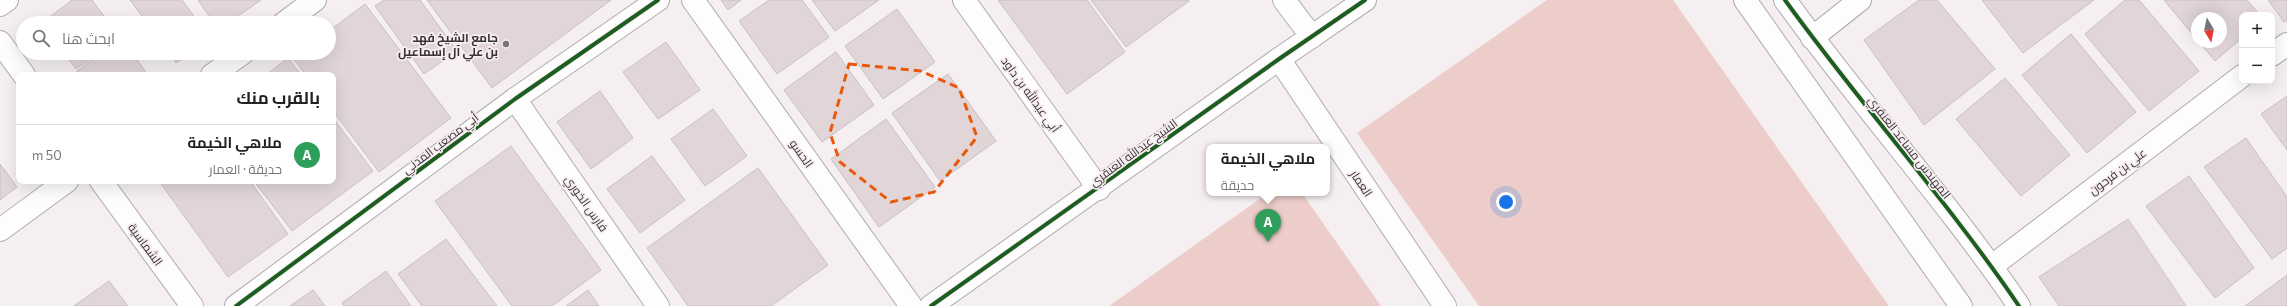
<!DOCTYPE html>
<html lang="ar">
<head>
<meta charset="utf-8">
<style>
  :root { --surface:#fff; --page:#f6f6f6; --text:#222; --muted:#767676; --line:#e0e0e0; --accent:#db2777 }
  body { margin:0; font-family:Commissioner,Cairo,sans-serif; background:var(--page); color:var(--text); direction:rtl }
  .controls { position:absolute; right:12px; top:12px; display:grid; overflow:hidden; border-radius:8px; box-shadow:0 4px 16px #0002 }
  .controls button { width:36px; height:36px; display:grid; place-items:center; padding:0; border:0; border-bottom:1px solid var(--line); background:var(--surface); color:var(--text); font:20px sans-serif }
  .compass { position:absolute; left:2191px; top:12px; width:36px; height:36px; border-radius:50%; background:var(--surface); box-shadow:0 4px 16px #0002; rotate:170deg }
  .you { position:absolute; left:1506px; top:202px; width:14px; height:14px; margin:-10px; border:3px solid #fff; border-radius:50%; background:#1a73e8; box-shadow:0 0 0 6px #1a73e833 }
  .badge { display:grid; place-items:center; width:26px; height:26px; border-radius:50%; background:var(--accent); color:#fff; font-size:13px; font-weight:700 }
  .pin { position:absolute; translate:-50% -33px; filter:drop-shadow(0 1px 2px #0008) }
  .pin::after { content:''; position:absolute; top:21px; width:14px; height:12px; background:inherit; clip-path:polygon(0 0,100% 0,50% 100%) }
  .popup { position:absolute; left:1206px; top:144px; width:124px; height:52px; box-sizing:border-box; display:grid; place-content:center; border-radius:8px; background:var(--surface); filter:drop-shadow(0 1px 3px #0005); font-size:13px; white-space:nowrap; color:var(--muted) }
  .popup b { font-size:15px; color:var(--text) }
  .popup::after { content:''; position:absolute; left:50%; top:100%; margin-left:-8px; border:8px solid transparent; border-top-color:var(--surface) }
  .list { margin:0; padding:0; list-style:none }
  h2 { display:flex; justify-content:space-between; align-items:center; height:52px; margin:0; padding:0 16px; font-size:17px }
  h2 small { font-size:13px; font-weight:400; color:var(--muted) }
  .list li { display:grid; grid-template-columns:26px 1fr auto; gap:12px; align-items:center; box-sizing:border-box; height:60px; padding:0 16px; border-top:1px solid var(--line) }
  .list b { display:block; font-size:15px; white-space:nowrap }
  .list p { margin:0; font-size:13px; white-space:nowrap; color:var(--muted) }
  .list em { font-size:13px; font-style:normal; color:var(--muted) }
  .icon { flex:none; width:22px; height:22px; fill:none; stroke:currentColor; stroke-width:2; stroke-linecap:round; stroke-linejoin:round }
  .map { position:relative; flex:none; width:2287px; height:306px; overflow:hidden; direction:ltr }
  .search { position:absolute; background:var(--surface); box-shadow:0 4px 16px #0002; left:16px; top:16px; width:320px; height:44px; display:flex; align-items:center; gap:10px; box-sizing:border-box; padding:0 14px; border-radius:22px; color:var(--muted); font-size:15px }
  .panel { position:absolute; background:var(--surface); box-shadow:0 4px 16px #0002; left:16px; top:72px; width:320px; height:112px; border-radius:8px; direction:rtl }
  .map>svg:first-child { display:block }
</style>
</head>
<body>
<div class="map">
<svg width="2287" height="306" viewBox="0 0 2287 306">
  <rect width="100%" height="100%" fill="#f5eff2"/>
  <g fill="#eccdc9">
    <path d="M1547,0H1673L1889,306H1479L1357,133Z"/>
    <path d="M1268,193H1302L1381,306H1109Z"/>
  </g>
  <g fill="#e1d5d8" stroke="#c6c1c3">
    <path d="M72,0H92L109,23H42Z"/>
    <path d="M130,0H182L199,23H147Z"/>
    <path d="M198,0H261L228,23H214Z"/>
    <path d="M384,0H420L457,51L424,74L375,6Z"/>
    <path d="M427,0H611L492,88Z"/>
    <path d="M721,0H741L728,10Z"/>
    <path d="M769,0H802L829,37L777,74L739,21Z"/>
    <path d="M812,0H879L835,31Z"/>
    <path d="M998,0H1087L1125,52L1067,94Z"/>
    <path d="M1091,0H1188L1189,1L1126,47Z"/>
    <path d="M1919,0H1937L1995,69L1924,125L1864,40Z"/>
    <path d="M1982,0H2094L2023,53Z"/>
    <path d="M2125,0H2139L2199,71L2149,111L2085,34Z"/>
    <path d="M2164,0H2247L2260,15H2242V38L2215,61L2199,42H2221V18H2197V40Z"/>
    <path d="M2268,0H2287V20L2284,22Z"/>
    <path d="M365,4L451,118L379,172L333,111V75H306L293,58L300,53H329V31Z"/>
    <path d="M897,9L935,62L883,99L845,46Z"/>
    <path d="M2071,34L2136,112L2087,153L2022,75Z"/>
    <path d="M666,42L700,90L658,119L623,72Z"/>
    <path d="M836,52L874,105L822,142L784,90Z"/>
    <path d="M64,53H99L76,69Z"/>
    <path d="M102,53H132L148,75H80L77,71Z"/>
    <path d="M169,53H191L176,63Z"/>
    <path d="M288,58L301,75H266Z"/>
    <path d="M948,74L996,141L940,181L892,113Z"/>
    <path d="M2005,78L2070,155L2021,196L1956,119Z"/>
    <path d="M600,91L633,138L591,169L557,122Z"/>
    <path d="M2287,96V150L2261,114Z"/>
    <path d="M713,109L747,156L705,186L671,139Z"/>
    <path d="M333,118L373,171L292,231L254,181H333Z"/>
    <path d="M886,119L935,187L879,227L831,159Z"/>
    <path d="M2246,138L2287,197V248L2272,259L2204,167Z"/>
    <path d="M511,146L601,270L552,306H512L435,201Z"/>
    <path d="M652,156L685,200L640,233L607,189Z"/>
    <path d="M0,164L17,187L0,200Z"/>
    <path d="M758,168L828,265L771,306H688L647,248Z"/>
    <path d="M2189,176L2254,268L2215,298L2146,206Z"/>
    <path d="M159,181H250L288,234L228,277Z"/>
    <path d="M2128,219L2186,306H2059L2039,277Z"/>
    <path d="M446,239L497,306H422L398,274Z"/>
    <path d="M386,271L411,306H344L342,303Z"/>
    <path d="M2287,275V306H2245Z"/>
    <path d="M109,281L128,306H74Z"/>
    <path d="M313,290L325,306H290Z"/>
    <path d="M588,290L599,306H566Z"/>
  </g>
  <g fill="none" stroke-linecap="round" stroke-linejoin="round">
    <g stroke="#afabad" stroke-width="24">
      <g id="minor">
        <path d="M693,0L911,306"/>
        <path d="M964,0L1099,189"/>
        <path d="M1284,0L1312,37"/>
        <path d="M1745,0L1961,306"/>
        <path d="M1785,0C1860,104 1947,200 2019,306"/>
        <path d="M0,5L7,0"/>
        <path d="M284,23L315,0"/>
        <path d="M1812,38L1860,0"/>
        <path d="M0,42L24,75"/>
        <path d="M2272,55L2287,44"/>
        <path d="M1279,59L1445,306"/>
        <path d="M212,75L243,53"/>
        <path d="M515,99L658,306"/>
        <path d="M101,181L192,306"/>
        <path d="M0,230L67,181"/>
        <path d="M1992,266L2242,76"/>
        <path d="M236,306L515,99L658,0"/>
        <path d="M931,306L1279,59L1365,0"/>
      </g>
    </g>
    <use href="#minor" stroke="#fefdfd" stroke-width="22"/>
    <g stroke="#f7edf1" stroke-width="6">
      <g id="cycleway">
        <path d="M1785,0C1860,104 1947,200 2019,306"/>
        <path d="M236,306L515,99L658,0"/>
        <path d="M931,306L1279,59L1365,0"/>
      </g>
    </g>
    <use href="#cycleway" stroke="#1b5e20" stroke-width="4"/>
  </g>
  <path fill="none" stroke="#e8590c" stroke-width="3" stroke-dasharray="8 5" stroke-linejoin="round" d="M849,64L921,71L959,88L977,137L934,192L891,202L840,162L830,133Z"/>
  <circle fill="#7a7578" stroke="#f7edf1" stroke-width="1.5" cx="506" cy="44" r="4"/>
  <g text-anchor="middle" dominant-baseline="central" stroke-width="3.5" stroke-linejoin="round" paint-order="stroke">
    <g font-size="12" font-weight="bold" fill="#383436" stroke="#f7edf1" text-anchor="end">
      <text x="498" y="37">جامع الشيخ فهد<tspan x="498" dy="14">بن علي آل إسماعيل</tspan></text>
    </g>
    <g font-size="12" fill="#383436" stroke="#f7edf1">
      <text transform="translate(1031 94) rotate(54)">أبي عبدالله بن داود</text>
      <text transform="translate(440 143) rotate(-37)">أبي مصعب المدني</text>
      <text transform="translate(1910 147) rotate(52)">المهندس مساعد العنقري</text>
      <text transform="translate(1133 152) rotate(-36)">الشيخ عبدالله العنقري</text>
      <text transform="translate(802 153) rotate(55)">الحسو</text>
      <text transform="translate(2117 171) rotate(-37)">علي بن فرحون</text>
      <text transform="translate(1362 183) rotate(56)">العمار</text>
      <text transform="translate(587 203) rotate(55)">فارس الخوري</text>
      <text transform="translate(146 244) rotate(54)">الشماسية</text>
    </g>
  </g>
</svg>
<div class="controls">
<button>+</button>
<button>−</button>
</div>
<svg class="compass" viewBox="-18 -18 36 36"><path d="M0-13l5 13h-10z" fill="#e53935"/><path d="M0 13l5-13h-10z" fill="#767676"/></svg>
<div class="you"></div>
<div class="pin badge" style="left:1268px;top:242px;background:#2e9e5b">A</div>
<div class="popup"><b>ملاهي الخيمة</b>حديقة</div>
<div class="search"><svg class="icon" aria-label="search" viewBox="0 0 24 24"><circle cx="10" cy="10" r="6"/><path d="M15 15l6 6"/></svg>ابحث هنا</div>
<section class="panel">
<h2>بالقرب منك<small></small></h2>
<ul class="list">
<li><span class="badge" style="background:#2e9e5b">A</span><div><b>ملاهي الخيمة</b><p>حديقة · العمار</p></div><em>50 m</em></li>
</ul>
</section>
</div>
</body>
</html>
